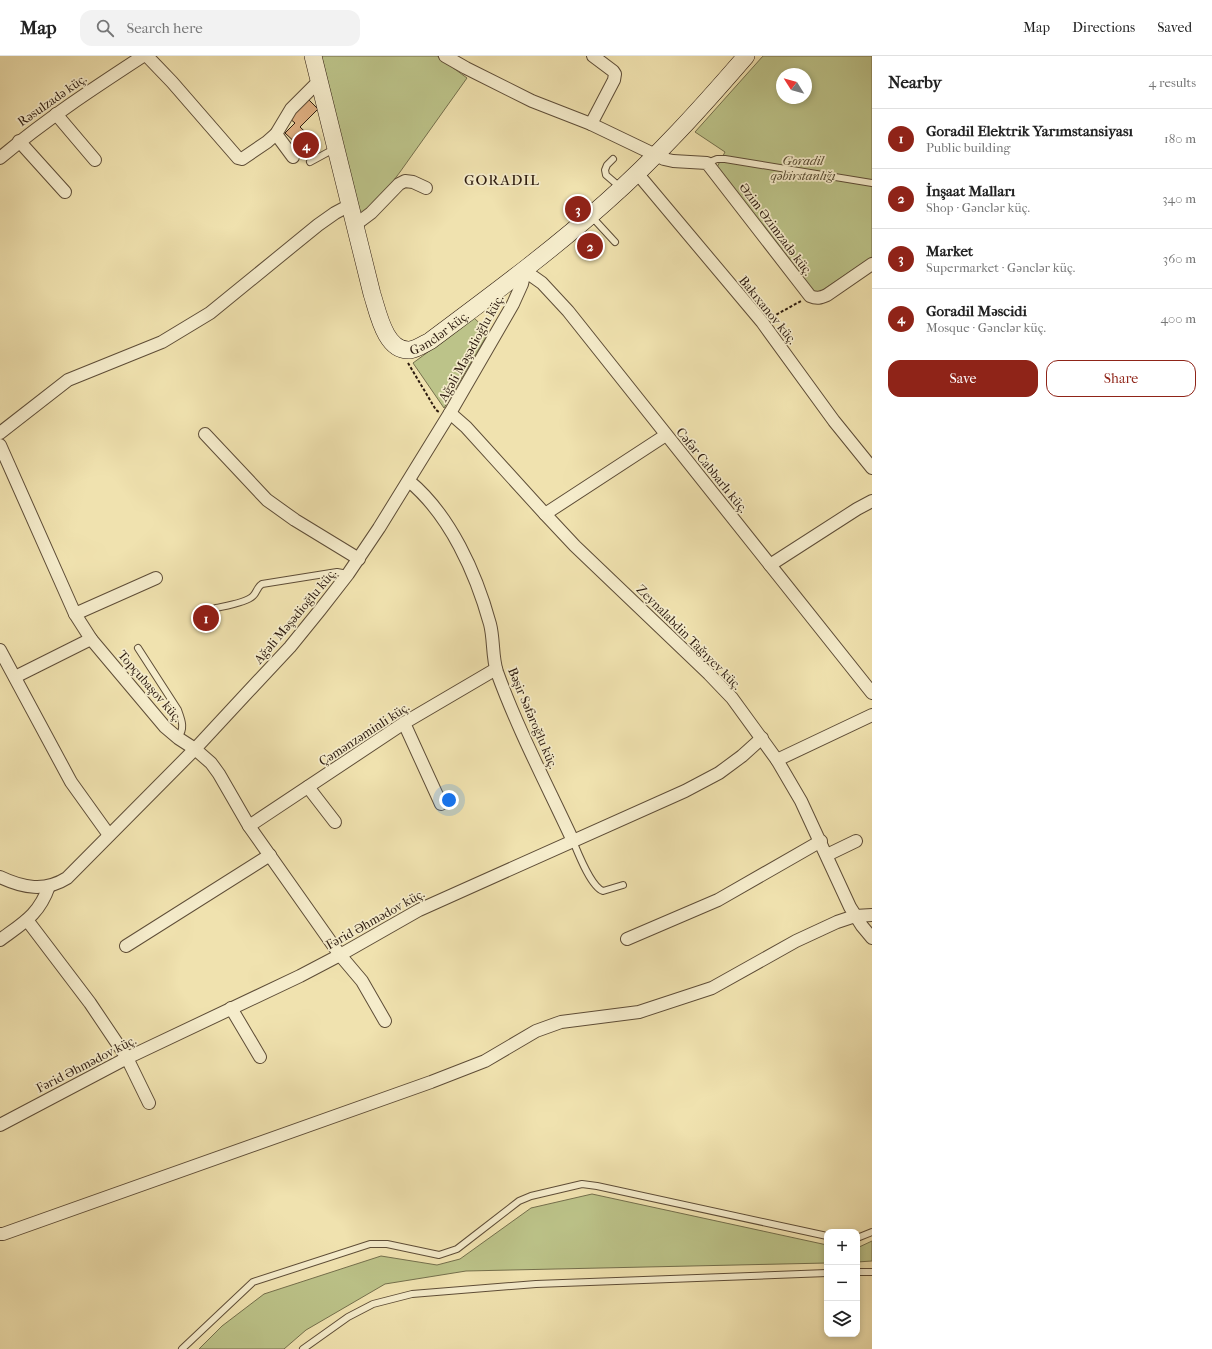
<!DOCTYPE html>
<html lang="en">
<head>
<meta charset="utf-8">
<style>
  :root { --surface:#fff; --page:#f2f2f2; --text:#222; --muted:#767676; --line:#e0e0e0; --accent:#8f2418 }
  body { margin:0; font-family:"IM FELL French Canon",serif; background:var(--page); color:var(--text) }
  .controls { position:absolute; right:12px; bottom:12px; display:grid; overflow:hidden; border-radius:8px; box-shadow:0 2px 6px #0003 }
  .controls button { width:36px; height:36px; display:grid; place-items:center; padding:0; border:0; border-bottom:1px solid var(--line); background:var(--surface); color:var(--text); font:20px sans-serif }
  .compass { position:absolute; left:776px; top:12px; width:36px; height:36px; border-radius:50%; background:var(--surface); box-shadow:0 2px 6px #0003; rotate:307deg }
  .you { position:absolute; left:449px; top:744px; width:14px; height:14px; margin:-10px; border:3px solid #fff; border-radius:50%; background:#1a73e8; box-shadow:0 0 0 6px #1a73e833 }
  .badge { display:grid; place-items:center; width:26px; height:26px; border-radius:50%; background:var(--accent); color:#fff; font-size:13px; font-weight:700 }
  .pin { position:absolute; translate:-50% -50%; border:2px solid #fff; box-shadow:0 1px 4px #0006 }
  .list { margin:0; padding:0; list-style:none }
  h2 { display:flex; justify-content:space-between; align-items:center; height:52px; margin:0; padding:0 16px; font-size:17px }
  h2 small { font-size:13px; font-weight:400; color:var(--muted) }
  .list li { display:grid; grid-template-columns:26px 1fr auto; gap:12px; align-items:center; box-sizing:border-box; height:60px; padding:0 16px; border-top:1px solid var(--line) }
  .list b { display:block; font-size:15px; white-space:nowrap }
  .list p { margin:0; font-size:13px; white-space:nowrap; color:var(--muted) }
  .list em { font-size:13px; font-style:normal; color:var(--muted) }
  .actions { display:flex; gap:8px; padding:12px 16px }
  .actions a { flex:1; padding:9px 0; border:1px solid var(--accent); border-radius:12px; text-align:center; font-size:14px; color:var(--accent) }
  .actions .main { background:var(--accent); color:#fff }
  .icon { flex:none; width:22px; height:22px; fill:none; stroke:currentColor; stroke-width:2; stroke-linecap:round; stroke-linejoin:round }
  .map { position:relative; flex:none; width:872px; height:1293px; overflow:hidden }
  header { display:flex; align-items:center; gap:24px; box-sizing:border-box; height:56px; padding:0 20px; background:var(--surface); border-bottom:1px solid var(--line) }
  header strong { font-size:19px }
  nav { display:flex; gap:22px; margin-inline-start:auto; font-size:14px }
  .search { width:280px; height:36px; background:var(--page); display:flex; align-items:center; gap:10px; box-sizing:border-box; padding:0 14px; border-radius:12px; color:var(--muted); font-size:15px }
  main { display:flex }
  aside { flex:1; background:var(--surface) }
  .map>svg:first-child { display:block }
</style>
</head>
<body>
<header>
<strong>Map</strong>
<div class="search"><svg class="icon" aria-label="search" viewBox="0 0 24 24"><circle cx="10" cy="10" r="6"/><path d="M15 15l6 6"/></svg>Search here</div>
<nav><a>Map</a><a>Directions</a><a>Saved</a></nav>
</header>
<main>
<div class="map">
<svg width="872" height="1293" viewBox="0 0 872 1293">
  <rect width="100%" height="100%" fill="#f0e2af"/>
  <filter id="stains"><feTurbulence type="fractalNoise" baseFrequency=".005" numOctaves="4"/><feColorMatrix values="0 0 0 0 .2 0 0 0 0 .09 0 0 0 0 .02 0 0 0 .5 -.17"/></filter>
  <radialGradient id="worn" r=".72"><stop offset=".6" stop-color="#630" stop-opacity="0"/><stop offset="1" stop-color="#630" stop-opacity=".3"/></radialGradient>
  <g fill="#bcc389" stroke="#746f4c" fill-rule="evenodd">
    <path d="M319,0H437L467,22L400,116L370,156L361,160Z"/>
    <path d="M763,0H872V201L815,239L716,113L725,96L695,76ZM782,18H806V42H782Z"/>
    <path d="M474,262L489,276L444,352L413,307Z"/>
    <path d="M592,1138L827,1189V1207L466,1215L385,1228L306,1274L284,1293H199L222,1270L264,1238L381,1200L437,1209L460,1203L531,1152Z"/>
    <path d="M872,1185V1205L857,1206V1192Z"/>
  </g>
  <path fill="#dfaf81" stroke="#2d1b0f" d="M308,43L318,53L300,71L317,87L302,102L294,95L299,90L285,77L295,67L289,62Z"/>
  <g fill="none" stroke-linecap="round" stroke-linejoin="round">
    <g stroke="#5e4d37" stroke-width="8">
      <g id="lane">
        <path d="M613,103L607,109L605,114L606,119L620,131"/>
        <path d="M310,106L334,93"/>
        <path d="M707,107L717,103H725L872,127"/>
        <path d="M592,161L615,186"/>
        <path d="M216,552C225,550 246,547 253,540C257,536 257,531 262,528L337,516L348,518"/>
        <path d="M138,592L178,654C182,665 185,672 178,682"/>
        <path d="M573,785C578,797 591,831 603,835L623,829"/>
        <path d="M857,1182L872,1176"/>
        <path d="M857,1216H872"/>
        <path d="M182,1293L253,1226L370,1188H387L439,1199L457,1193L519,1145L531,1140L582,1128L597,1130L827,1180"/>
        <path d="M303,1293L348,1261L373,1248L412,1238L536,1228L827,1217"/>
      </g>
    </g>
    <g stroke="#5e4d37" stroke-width="14">
      <g id="street">
        <path d="M147,0L172,26L238,102L242,103L267,86L276,78L291,53L319,25"/>
        <path d="M445,0L466,12L532,45L591,68L664,103L673,105L707,107L810,240C817,243 820,242 827,239L872,208"/>
        <path d="M56,58L95,104"/>
        <path d="M591,68L614,24L615,18L613,15L593,0"/>
        <path d="M276,78L293,101"/>
        <path d="M19,85L65,136"/>
        <path d="M0,102C45,64 94,32 143,0"/>
        <path d="M637,117L762,266L834,365L872,412"/>
        <path d="M355,169L371,157L399,128L405,125L413,126L426,132"/>
        <path d="M450,357L466,371L545,458L575,490L709,618L732,642L777,704L801,745L850,851L862,870L872,882"/>
        <path d="M0,377L68,324L162,286L210,257L318,169L335,157L350,149"/>
        <path d="M205,378L267,444L295,464L359,503"/>
        <path d="M0,389L75,558L91,583L165,671L178,682L195,693L211,707L219,718L249,770L340,899L362,925L385,965"/>
        <path d="M409,425C450,459 476,517 490,568C494,583 492,601 497,616C518,674 547,729 573,785"/>
        <path d="M545,458L666,379"/>
        <path d="M770,509L857,453L872,445"/>
        <path d="M75,558L156,522"/>
        <path d="M0,594L71,726L109,779"/>
        <path d="M15,621L91,583"/>
        <path d="M404,667L441,748"/>
        <path d="M777,704L872,659"/>
        <path d="M308,731L335,766"/>
        <path d="M249,770L404,667L496,613"/>
        <path d="M827,799L856,785"/>
        <path d="M0,821C23,832 45,836 67,822L195,693L246,638L290,591L320,554L348,518L379,472L450,357L513,248L522,228L525,215L542,227L568,255L872,637"/>
        <path d="M27,864L90,947L127,1002L149,1047"/>
        <path d="M627,883L718,844L821,785"/>
        <path d="M0,884C23,867 39,859 49,830"/>
        <path d="M126,890L270,799"/>
        <path d="M231,952L260,1001"/>
        <path d="M0,1069L127,1002L300,920L340,899L419,854L685,735L719,717L742,700L762,682"/>
        <path d="M0,1178H3L431,1026L485,1005L536,975L561,966L639,956L712,932L796,885L837,866L855,860L872,859"/>
      </g>
    </g>
    <g stroke="#2d1b0f" stroke-width="18">
      <g id="secondary">
        <path id="s1" d="M313,0L372,238C378,256 385,296 410,294C417,293 424,288 430,285C490,240 550,196 606,146C657,101 702,51 746,0"/>
      </g>
    </g>
    <g stroke="#2d1b0f" stroke-width="2" stroke-dasharray="3 2" stroke-linecap="butt">
      <path d="M772,261L801,245"/>
      <path d="M408,307L436,354L439,356"/>
    </g>
    <use href="#lane" stroke="#f5eccb" stroke-width="6"/>
    <use href="#street" stroke="#f5eccb" stroke-width="12"/>
    <use href="#secondary" stroke="#f5eccb" stroke-width="17"/>
  </g>
  <g text-anchor="middle" dominant-baseline="central" stroke-width="3.5" stroke-linejoin="round" paint-order="stroke">
    <g font-size="13" fill="#2d1b0f" stroke="#f5eccb">
      <text transform="translate(52 44) rotate(-35)">Rəsulzadə küç.</text>
      <text transform="translate(776 173) rotate(53)">Əzim Əzimzadə küç.</text>
      <text transform="translate(768 254) rotate(51)">Bakıxanov küç.</text>
      <text stroke="none"><textPath href="#s1" startOffset="352">Gənclər küç.</textPath></text>
      <text transform="translate(471 292) rotate(-61)">Ağəli Məşədioğlu küç.</text>
      <text transform="translate(712 414) rotate(51)">Cəfər Cabbarlı küç.</text>
      <text transform="translate(295 560) rotate(-50)">Ağəli Məşədioğlu küç.</text>
      <text transform="translate(689 581) rotate(45)">Zeynalabdin Tağıyev küç.</text>
      <text transform="translate(150 630) rotate(49)">Topçubaşov küç.</text>
      <text transform="translate(533 662) rotate(67)">Bəşir Səfəroğlu küç.</text>
      <text transform="translate(364 678) rotate(-33)">Çəmənzəminli küç.</text>
      <text transform="translate(375 863) rotate(-29)">Fərid Əhmədov küç.</text>
      <text transform="translate(86 1008) rotate(-27)">Fərid Əhmədov küç.</text>
    </g>
    <g font-size="13" font-style="italic" fill="#584d34" stroke="#f5eccb">
      <text x="803" y="104">Goradil<tspan x="803" dy="15">qəbirstanlığı</tspan></text>
    </g>
    <g font-size="15" letter-spacing="1" fill="#2d1b0f" stroke="#f5eccb">
      <text x="502" y="124">GORADIL</text>
    </g>
  </g>
  <rect width="100%" height="100%" filter="url(#stains)"/>
  <rect width="100%" height="100%" fill="url(#worn)"/>
</svg>
<div class="controls">
<button>+</button>
<button>−</button>
<button><svg class="icon" aria-label="layers" viewBox="0 0 24 24"><path d="M12 4l9 5-9 5-9-5zM3 14l9 5 9-5"/></svg></button>
</div>
<svg class="compass" viewBox="-18 -18 36 36"><path d="M0-13l5 13h-10z" fill="#e53935"/><path d="M0 13l5-13h-10z" fill="#767676"/></svg>
<div class="you"></div>
<div class="pin badge" style="left:206px;top:562px">1</div>
<div class="pin badge" style="left:590px;top:190px">2</div>
<div class="pin badge" style="left:578px;top:153px">3</div>
<div class="pin badge" style="left:306px;top:89px">4</div>
</div>
<aside>
<h2>Nearby<small>4 results</small></h2>
<ul class="list">
<li><span class="badge">1</span><div><b>Goradil Elektrik Yarımstansiyası</b><p>Public building</p></div><em>180 m</em></li>
<li><span class="badge">2</span><div><b>İnşaat Malları</b><p>Shop · Gənclər küç.</p></div><em>340 m</em></li>
<li><span class="badge">3</span><div><b>Market</b><p>Supermarket · Gənclər küç.</p></div><em>360 m</em></li>
<li><span class="badge">4</span><div><b>Goradil Məscidi</b><p>Mosque · Gənclər küç.</p></div><em>400 m</em></li>
</ul>
<div class="actions"><a class="main">Save</a><a>Share</a></div>
</aside>
</main>
</body>
</html>
